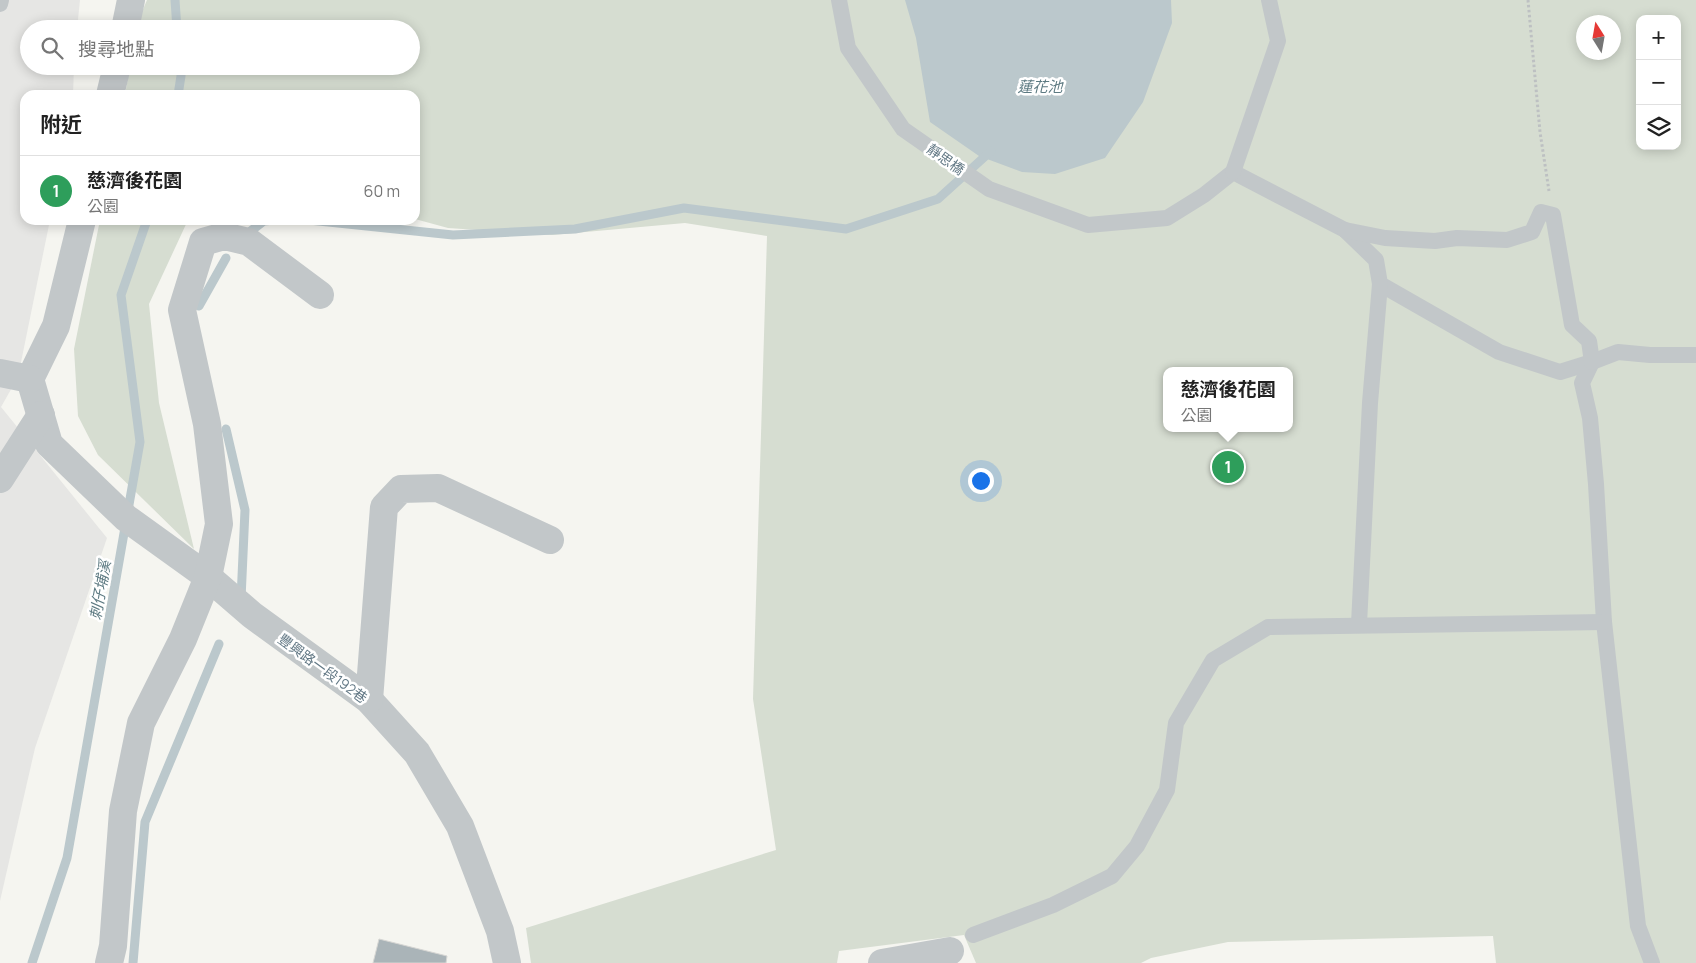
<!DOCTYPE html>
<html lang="zh-TW">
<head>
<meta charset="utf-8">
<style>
  :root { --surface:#fff; --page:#f6f6f6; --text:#222; --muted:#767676; --line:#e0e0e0; --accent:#2563eb }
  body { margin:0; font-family:Manrope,"Noto Sans TC",sans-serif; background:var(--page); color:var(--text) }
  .controls { position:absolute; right:15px; top:15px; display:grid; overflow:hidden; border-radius:10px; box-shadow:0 2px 12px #0003 }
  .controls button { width:45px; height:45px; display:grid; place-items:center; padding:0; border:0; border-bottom:1px solid var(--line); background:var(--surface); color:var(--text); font:25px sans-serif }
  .compass { position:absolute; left:1576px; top:15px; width:45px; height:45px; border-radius:50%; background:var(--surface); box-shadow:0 2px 12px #0003; rotate:349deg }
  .you { position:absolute; left:980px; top:480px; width:18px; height:18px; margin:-12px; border:4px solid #fff; border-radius:50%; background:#1a73e8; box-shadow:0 0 0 8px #1a73e833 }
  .badge { display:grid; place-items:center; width:32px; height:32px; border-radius:50%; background:var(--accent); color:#fff; font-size:16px; font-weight:700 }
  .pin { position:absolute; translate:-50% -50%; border:2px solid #fff; box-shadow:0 1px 5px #0006 }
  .popup { position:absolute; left:1163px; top:367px; width:130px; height:65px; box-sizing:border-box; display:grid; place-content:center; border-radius:10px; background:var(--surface); filter:drop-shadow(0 1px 4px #0005); font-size:16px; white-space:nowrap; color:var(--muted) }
  .popup b { font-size:19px; color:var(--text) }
  .popup::after { content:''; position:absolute; left:50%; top:100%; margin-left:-10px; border:10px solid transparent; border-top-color:var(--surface) }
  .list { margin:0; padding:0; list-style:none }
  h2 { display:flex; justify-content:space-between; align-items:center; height:65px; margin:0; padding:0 20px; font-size:21px }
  h2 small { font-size:16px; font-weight:400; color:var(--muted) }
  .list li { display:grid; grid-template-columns:32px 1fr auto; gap:15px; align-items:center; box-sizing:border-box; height:70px; padding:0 20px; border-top:1px solid var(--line) }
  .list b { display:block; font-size:19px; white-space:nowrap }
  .list p { margin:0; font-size:16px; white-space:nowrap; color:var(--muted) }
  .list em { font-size:16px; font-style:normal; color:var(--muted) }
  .icon { flex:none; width:28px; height:28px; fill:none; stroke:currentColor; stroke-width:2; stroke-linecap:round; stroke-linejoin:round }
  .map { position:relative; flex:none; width:1696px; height:963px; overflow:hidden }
  .search { position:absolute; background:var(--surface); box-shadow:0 2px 12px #0003; left:20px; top:20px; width:400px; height:55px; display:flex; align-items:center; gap:12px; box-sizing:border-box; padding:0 18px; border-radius:28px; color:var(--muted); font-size:19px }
  .panel { position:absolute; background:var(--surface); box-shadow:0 2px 12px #0003; left:20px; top:90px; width:400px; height:135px; border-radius:15px }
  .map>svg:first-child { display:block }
</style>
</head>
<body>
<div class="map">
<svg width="1696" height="963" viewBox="0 0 1696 963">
  <rect width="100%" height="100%" fill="#f5f5f0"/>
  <path fill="#e6e6e4" d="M0,0H80L77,29H29V66H74L73,95H25V220H50L18,377L1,407L107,538L35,748L0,901Z"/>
  <g fill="#d6ddd1" fill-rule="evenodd">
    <path d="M147,0H1696V963H1496L1493,936L1228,942L1151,958L1141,963H976L964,935L839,951L837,963H531L526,928L776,850L753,699L767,236L685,223L552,235L448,228L415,219V95H125L130,66H411V29H138L141,14ZM1640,19H1677V146H1640ZM1584,22H1614V52H1584ZM1167,371H1289V428H1167Z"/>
    <path d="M100,220H188L149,304L159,403L194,549L98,455L78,416L74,349Z"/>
  </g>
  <path fill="#bbc8cc" d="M905,0H1171L1172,23L1143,102L1105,158L1055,174L1022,172L979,156L930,122L916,38Z"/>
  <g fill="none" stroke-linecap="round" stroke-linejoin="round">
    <g stroke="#bbc8cc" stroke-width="9">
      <path d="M175,0L177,29"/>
      <path d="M178,95L181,76V66"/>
      <path d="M309,220L453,235L575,229L684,208L846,229L938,199L991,151"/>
      <path d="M244,236L264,221L274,220"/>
      <path d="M199,306L226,258"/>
      <path d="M226,429L245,510L241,599"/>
      <path d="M32,963L67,858L140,442L121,295L147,220"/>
      <path d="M133,963L145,822L219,644"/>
    </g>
  </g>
  <path fill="#aab4b8" stroke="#d6d6d3" d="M379,939L447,956L446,963H373Z"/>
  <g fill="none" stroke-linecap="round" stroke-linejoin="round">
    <path stroke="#bdc0c2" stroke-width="3" stroke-dasharray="2.5 2.5" stroke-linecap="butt" d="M1528,0L1540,132L1549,191"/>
    <g stroke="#c2c7c9" stroke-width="16">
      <path d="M839,0L848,48L903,129L989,189L1088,225L1167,218L1204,195L1233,172L1345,230L1376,260L1380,284L1499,352L1560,372L1592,362L1582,383L1590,418L1596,484L1604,622L1638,926L1652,963"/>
      <path d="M0,4L1,0"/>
      <path d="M1233,172L1278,41L1269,0"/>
      <path d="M1345,230L1385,238L1435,241L1457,238L1507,240L1532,232L1541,212L1553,215L1572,325L1589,341L1592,362L1618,352L1650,355H1696"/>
      <path d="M1359,624L1370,403L1380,284"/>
      <path d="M973,935L1053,905L1112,876L1137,846L1167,790L1176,723L1213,660L1268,627L1604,622"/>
    </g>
    <g stroke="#c2c7c9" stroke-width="28">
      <path d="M125,29L131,0"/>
      <path d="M110,95L117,66"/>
      <path d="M82,220L56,326L30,379L49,444L126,518L208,577L252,615L369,700L417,753L460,826L500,931L507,963"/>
      <path d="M0,373L30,379"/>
      <path d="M0,479L41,415"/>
      <path d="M369,700L384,507L401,489L438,488L550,540"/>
      <path d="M109,963L113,946L123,811L141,723L183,639L208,577L219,524L207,424L182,310L203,242L224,236L249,242L320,295"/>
      <path d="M882,963L950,951"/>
    </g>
  </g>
  <g text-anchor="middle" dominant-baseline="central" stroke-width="5" stroke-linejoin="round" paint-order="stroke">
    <g font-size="14" fill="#617784" stroke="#fff">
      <text transform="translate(946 159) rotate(35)">靜思橋</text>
      <text transform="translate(323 668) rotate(36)">豐興路一段192巷</text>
    </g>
    <g font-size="15" font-style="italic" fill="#5d7a82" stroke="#fff">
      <text x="1040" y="86">蓮花池</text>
      <text transform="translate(100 590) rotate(-80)">刺仔埔溪</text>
    </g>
  </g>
</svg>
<div class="controls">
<button>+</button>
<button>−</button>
<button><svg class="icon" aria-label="layers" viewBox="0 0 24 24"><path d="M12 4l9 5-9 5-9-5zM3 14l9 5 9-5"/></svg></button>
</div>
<svg class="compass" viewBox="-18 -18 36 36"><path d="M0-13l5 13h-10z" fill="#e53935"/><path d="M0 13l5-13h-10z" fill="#767676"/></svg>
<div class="you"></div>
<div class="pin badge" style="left:1228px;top:467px;background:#2e9e5b">1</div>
<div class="popup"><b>慈濟後花園</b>公園</div>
<div class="search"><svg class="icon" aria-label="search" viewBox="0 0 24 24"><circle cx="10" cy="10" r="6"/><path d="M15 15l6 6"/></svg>搜尋地點</div>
<section class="panel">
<h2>附近<small></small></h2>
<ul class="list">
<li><span class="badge" style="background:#2e9e5b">1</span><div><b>慈濟後花園</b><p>公園</p></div><em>60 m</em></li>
</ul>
</section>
</div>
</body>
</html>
